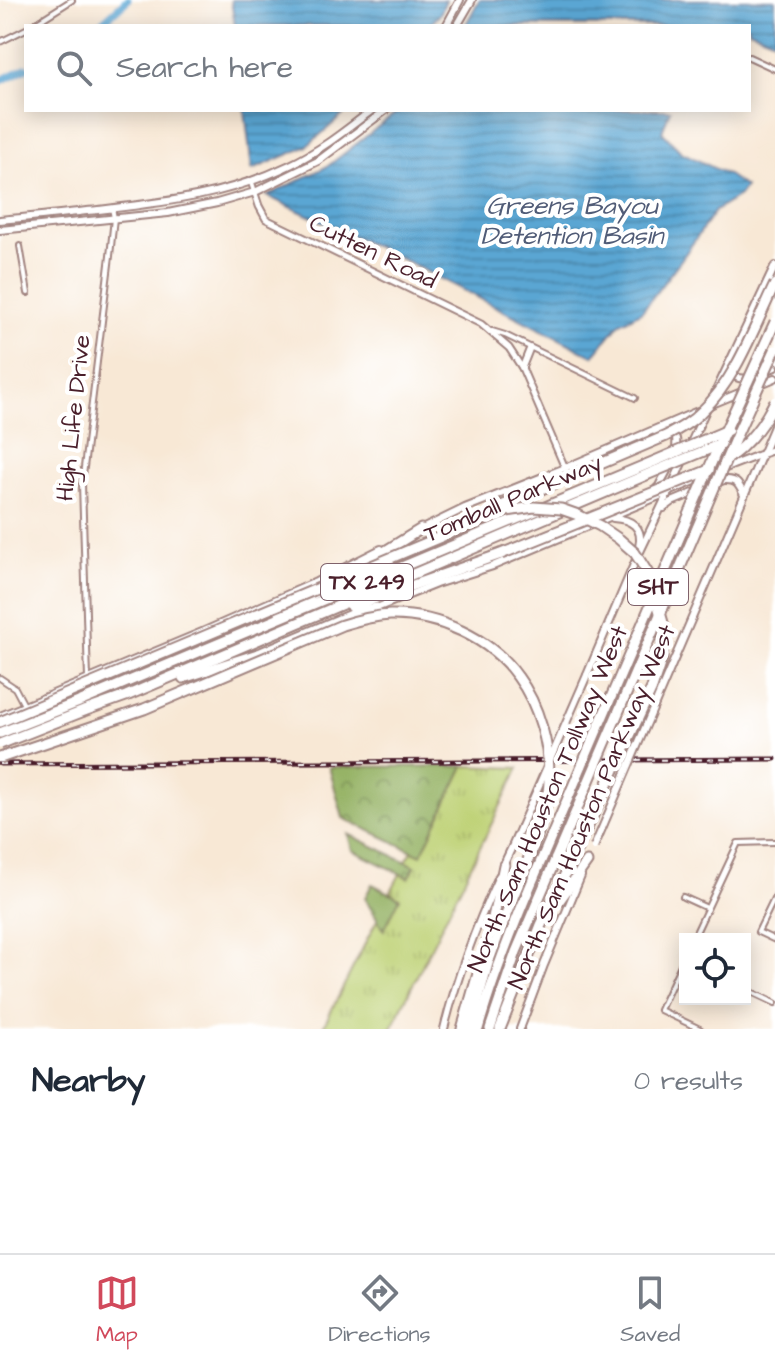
<!DOCTYPE html>
<html lang="en">
<head>
<meta charset="utf-8">
<style>
  :root { --surface:#fff; --page:#f6f6f7; --text:#1f2937; --muted:#747a83; --line:#e0e1e3; --accent:#d1495b }
  body { margin:0; font-family:"Architects Daughter",sans-serif; background:var(--page); color:var(--text) }
  .controls { position:absolute; right:24px; bottom:24px; display:grid; overflow:hidden; border-radius:0px; box-shadow:0 4px 20px #0003 }
  .controls button { width:72px; height:72px; display:grid; place-items:center; padding:0; border:0; border-bottom:2px solid var(--line); background:var(--surface); color:var(--text); font:40px sans-serif }
  .list { margin:0; padding:0; list-style:none }
  h2 { display:flex; justify-content:space-between; align-items:center; height:104px; margin:0; padding:0 32px; font-size:34px }
  h2 small { font-size:26px; font-weight:400; color:var(--muted) }
  .icon { flex:none; width:44px; height:44px; fill:none; stroke:currentColor; stroke-width:2; stroke-linecap:round; stroke-linejoin:round }
  .map { position:relative; flex:none; width:775px; height:1029px; overflow:hidden }
  .search { position:absolute; background:var(--surface); box-shadow:0 4px 20px #0003; left:24px; right:24px; top:24px; height:88px; display:flex; align-items:center; gap:20px; box-sizing:border-box; padding:0 28px; border-radius:0px; color:var(--muted); font-size:30px }
  .sheet { height:224px; background:var(--surface) }
  nav { display:flex; justify-content:space-around; align-items:center; box-sizing:border-box; height:112px; border-top:2px solid var(--line); background:var(--surface); font-size:22px; color:var(--muted) }
  nav a { display:grid; justify-items:center; gap:4px }
  nav .on { color:var(--accent) }
  .map>svg:first-child { display:block }
</style>
</head>
<body>
<div class="map">
<svg width="775" height="1029" viewBox="0 0 775 1029">
  <defs>
    <pattern id="grass-tufts" width="24" height="20" patternUnits="userSpaceOnUse" patternTransform="scale(2)"><rect width="24" height="20" fill="#bed174"/><path d="M3 7l-1-3M5 7V3M7 7l1-3M15 17l-1-3M17 17v-4M19 17l1-3" fill="none" stroke="#a5b365"/></pattern>
    <pattern id="forest-crowns" width="20" height="18" patternUnits="userSpaceOnUse" patternTransform="scale(2)"><rect width="20" height="18" fill="#96b366"/><path d="M2 6a3 3 0 1 1 6 0M12 15a3 3 0 1 1 6 0" fill="none" stroke="#7c9154"/></pattern>
    <pattern id="water-rules" width="6" height="5" patternUnits="userSpaceOnUse" patternTransform="scale(2)"><rect width="6" height="5" fill="#5aa6d3"/><path d="M0 2.5h6" fill="none" stroke="#4c87ab"/></pattern>
  </defs>
  <rect width="100%" height="100%" fill="#fff"/>
  <filter id="ink" filterUnits="userSpaceOnUse"><feTurbulence type="fractalNoise" baseFrequency=".0125" numOctaves="2"/><feDisplacementMap in="SourceGraphic" scale="16" xChannelSelector="R" yChannelSelector="G"/><feConvolveMatrix kernelMatrix="1 2 1 2 8 2 1 2 1" color-interpolation-filters="sRGB"/></filter>
  <filter id="wash" filterUnits="userSpaceOnUse"><feTurbulence type="fractalNoise" baseFrequency=".006" numOctaves="4" result="noise"/><feDisplacementMap in="SourceGraphic" scale="32" xChannelSelector="R" yChannelSelector="G"/><feGaussianBlur stdDeviation="1.8" result="paint"/><feColorMatrix in="noise" values="0 0 0 0 0 0 0 0 0 0 0 0 0 0 0 0 0 1.4 0 .05"/><feComposite in="paint" operator="in"/></filter>
  <g filter="url(#wash)">
    <rect width="100%" height="100%" fill="#f8e8d5"/>
    <path fill="url(#grass-tufts)" stroke="#847850" stroke-width="2" d="M464,766L519,768L391,1029H322L378,918L384,929L399,898L390,893L400,874L409,878L415,866L406,861L412,851L421,854Z"/>
    <g fill="url(#forest-crowns)" stroke="#706948" stroke-width="2">
      <path d="M464,766L421,855L343,818L329,767Z"/>
      <path d="M348,834L415,866L409,878L352,850Z"/>
      <path d="M372,884L400,898L384,930L365,898Z"/>
    </g>
    <g fill="url(#water-rules)" stroke="#52627f" stroke-width="2">
      <path d="M231,0H446L440,14L429,26H235Z"/>
      <path d="M479,0H775V40L749,30V26H465Z"/>
      <path d="M245,110H349L306,147L252,170Z"/>
      <path d="M400,110H670L662,132L681,152L728,175L745,187L739,196L715,211L683,257L642,311L619,324L593,356L406,261L267,196L328,166Z"/>
    </g>
    <g fill="none" stroke-linecap="round" stroke-linejoin="round">
      <g stroke="#5aa6d3" stroke-width="8">
        <path d="M98,26L127,0"/>
        <path d="M0,81L26,68"/>
      </g>
    </g>
  </g>
  <g filter="url(#ink)">
    <g fill="none" stroke-linecap="round" stroke-linejoin="round">
      <g stroke="#a18480" stroke-width="8">
        <g id="minor">
          <path d="M31,26L72,0"/>
          <path d="M0,42L26,29"/>
          <path d="M749,57L775,69"/>
          <path d="M20,246L28,293"/>
          <path d="M492,331L505,335L635,398"/>
          <path d="M0,678L15,688L24,705"/>
          <path d="M88,679L82,484L110,256L114,218L112,208"/>
          <path d="M683,897L707,908"/>
          <path d="M775,897L758,932L775,940"/>
          <path d="M693,939L738,843L775,842"/>
          <path d="M685,956L660,1010L700,1029"/>
          <path d="M745,989L775,1003"/>
        </g>
      </g>
      <g stroke="#a18480" stroke-width="9">
        <g id="tertiary">
          <path d="M251,181L259,206L266,219L481,324L509,348L522,368L565,468"/>
          <path d="M522,368L530,348"/>
        </g>
      </g>
      <g stroke="#a18480" stroke-width="10">
        <g id="secondary">
          <path d="M446,26L460,0"/>
          <path d="M457,26L472,0"/>
          <path d="M0,220C33,217 66,213 98,210C167,202 226,196 290,165C320,151 346,130 372,110"/>
          <path d="M0,230L168,213L217,203L255,192L318,161L386,110"/>
          <path d="M731,373C743,386 760,373 775,367"/>
          <path d="M715,393L775,266"/>
          <path d="M710,405L775,378"/>
          <path d="M689,447L706,410"/>
          <path d="M673,483L683,461"/>
          <path d="M654,491L659,486C666,471 684,447 673,431L656,432"/>
          <path d="M664,508L672,502L724,480C737,479 739,485 744,495"/>
          <path d="M613,518C631,519 644,527 639,547"/>
          <path d="M420,530L465,508L565,468L700,410"/>
          <path d="M374,609L436,584L493,566L733,465L775,449"/>
          <path d="M668,674L775,424"/>
          <path d="M587,675L635,562L668,493"/>
          <path d="M0,716L202,632L316,582L381,549"/>
          <path d="M503,866L512,847"/>
          <path d="M444,1029C457,976 476,926 499,876"/>
          <path d="M520,1029L544,965L581,876"/>
        </g>
      </g>
      <g stroke="#a18480" stroke-width="13">
        <g id="motorway">
          <path d="M356,569L421,529"/>
          <path d="M351,607L501,554"/>
          <path d="M280,613L319,591"/>
          <path d="M183,678L261,653L358,612L377,608"/>
          <path d="M79,702L655,461"/>
          <path d="M84,711L126,696L658,470"/>
          <path d="M559,901L587,862"/>
          <path d="M462,1029L490,932L504,865"/>
          <path d="M470,1029L488,963L506,915"/>
          <path d="M478,1029C495,969 519,911 544,854"/>
          <path d="M490,1029L516,952L556,858"/>
          <path d="M500,1029L541,925L581,841"/>
        </g>
      </g>
      <use href="#minor" stroke="#fff" stroke-width="4"/>
      <use href="#tertiary" stroke="#fff" stroke-width="5"/>
      <use href="#secondary" stroke="#fff" stroke-width="6"/>
      <use href="#motorway" stroke="#fff" stroke-width="9"/>
      <g stroke="#4a1f2b" stroke-width="5">
        <path id="rail" d="M0,764L775,759"/>
      </g>
      <use href="#rail" stroke="#fff" stroke-width="2" stroke-dasharray="6" stroke-linecap="butt"/>
      <g stroke="#a18480" stroke-width="10" stroke-linecap="butt">
        <g id="secondary-bridge">
          <path d="M512,847L587,675"/>
          <path d="M594,847L668,674"/>
        </g>
      </g>
      <g stroke="#a18480" stroke-width="13" stroke-linecap="butt">
        <g id="motorway-bridge">
          <path d="M729,458C749,443 764,424 775,401"/>
          <path d="M655,461L728,430"/>
          <path d="M658,470L721,444"/>
          <path d="M497,508L666,436C679,429 692,422 702,411C736,380 755,325 775,284"/>
          <path d="M501,554L709,470"/>
          <path d="M0,722L481,520L507,511L534,507L561,509L578,515L600,526L619,539L635,553L649,575L664,626L662,658L652,688L581,841"/>
          <path d="M0,733L79,702"/>
          <path d="M0,744L84,711"/>
          <path d="M0,758L144,709L342,625C358,620 374,616 390,615C437,614 491,638 518,677C539,705 550,747 549,781C548,820 520,878 506,915"/>
          <path d="M544,854L722,438L775,322"/>
          <path d="M556,858L738,432L775,350"/>
        </g>
      </g>
      <use href="#secondary-bridge" stroke="#fff" stroke-width="6"/>
      <use href="#motorway-bridge" stroke="#fff" stroke-width="9"/>
    </g>
  </g>
  <g text-anchor="middle" dominant-baseline="central" stroke-width="8" stroke-linejoin="round" paint-order="stroke">
    <g fill="#fff" stroke="#80626b" stroke-width="2">
      <rect x="321" y="564" width="92" height="36" rx="6"/>
      <rect x="628" y="569" width="60" height="36" rx="6"/>
    </g>
    <g font-size="22" font-weight="bold" fill="#4a1f2b">
      <text x="367" y="582">TX 249</text>
      <text x="658" y="587">SHT</text>
    </g>
    <g font-size="24" fill="#4a1f2b" stroke="#fff">
      <text transform="translate(373 252) rotate(26)">Cutten Road</text>
      <text transform="translate(74 418) rotate(-84)">High Life Drive</text>
      <text transform="translate(513 499) rotate(-23)">Tomball Parkway</text>
      <text transform="translate(548 799) rotate(-67)">North Sam Houston Tollway West</text>
      <text transform="translate(592 807) rotate(-67)">North Sam Houston Parkway West</text>
    </g>
    <g font-size="26" font-style="italic" fill="#515c77" stroke="#fff">
      <text x="572" y="206">Greens Bayou<tspan x="572" dy="30">Detention Basin</tspan></text>
    </g>
  </g>
</svg>
<div class="controls">
<button><svg class="icon" aria-label="locate" viewBox="0 0 24 24"><circle cx="12" cy="12" r="6"/><path d="M12 2v4M12 18v4M2 12h4M18 12h4"/></svg></button>
</div>
<div class="search"><svg class="icon" aria-label="search" viewBox="0 0 24 24"><circle cx="10" cy="10" r="6"/><path d="M15 15l6 6"/></svg>Search here</div>
</div>
<section class="sheet">
<h2>Nearby<small>0 results</small></h2>
<ul class="list">
</ul>
</section>
<nav>
<a class="on"><svg class="icon" aria-label="map" viewBox="0 0 24 24"><path d="M3 6l6-2 6 2 6-2v14l-6 2-6-2-6 2zM9 4v14M15 6v14"/></svg>Map</a>
<a><svg class="icon" aria-label="directions" viewBox="0 0 24 24"><path d="M12 3l9 9-9 9-9-9zM9 14v-3h6M13 9l2 2-2 2"/></svg>Directions</a>
<a><svg class="icon" aria-label="saved" viewBox="0 0 24 24"><path d="M7 4h10v16l-5-4-5 4z"/></svg>Saved</a>
</nav>
</body>
</html>
